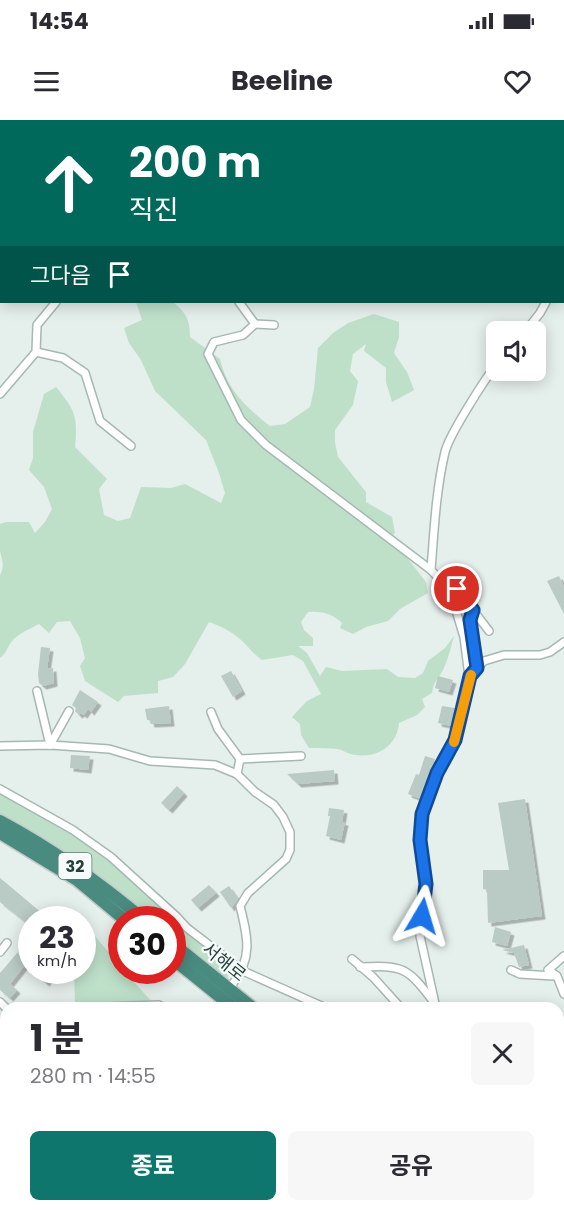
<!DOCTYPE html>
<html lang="ko">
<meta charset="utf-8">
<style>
:root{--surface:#fff;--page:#f7f7f7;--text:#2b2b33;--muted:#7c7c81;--accent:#0f766e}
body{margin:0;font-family:Poppins,"Noto Sans KR",sans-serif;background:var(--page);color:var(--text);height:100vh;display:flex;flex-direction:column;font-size:22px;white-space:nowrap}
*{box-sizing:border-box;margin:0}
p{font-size:20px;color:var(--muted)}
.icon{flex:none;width:33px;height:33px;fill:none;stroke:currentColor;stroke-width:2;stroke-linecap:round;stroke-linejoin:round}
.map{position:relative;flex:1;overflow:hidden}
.sheet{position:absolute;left:0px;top:882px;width:564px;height:210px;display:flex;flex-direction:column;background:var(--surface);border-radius:18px 18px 0 0;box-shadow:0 3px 15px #0003}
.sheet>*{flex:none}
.guide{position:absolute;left:0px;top:0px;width:564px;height:183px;box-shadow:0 3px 15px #0003;background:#00695c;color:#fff;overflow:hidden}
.tools{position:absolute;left:486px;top:201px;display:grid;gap:12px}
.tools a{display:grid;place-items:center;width:60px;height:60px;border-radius:9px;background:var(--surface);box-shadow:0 3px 15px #0003;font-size:30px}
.speed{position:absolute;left:18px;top:786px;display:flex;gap:12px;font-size:30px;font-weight:700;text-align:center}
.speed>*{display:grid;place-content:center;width:78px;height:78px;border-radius:50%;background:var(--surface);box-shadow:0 3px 15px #0003;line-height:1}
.speed small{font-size:15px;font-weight:400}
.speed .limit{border:9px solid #d22;background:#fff;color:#111}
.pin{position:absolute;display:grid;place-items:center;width:51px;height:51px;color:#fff;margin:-26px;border:3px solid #fff;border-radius:50%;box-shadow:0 2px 6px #0007}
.me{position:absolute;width:66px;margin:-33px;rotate:7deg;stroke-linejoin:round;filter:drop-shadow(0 0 4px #0008)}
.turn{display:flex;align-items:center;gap:21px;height:126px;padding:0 30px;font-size:27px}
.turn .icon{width:78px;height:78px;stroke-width:2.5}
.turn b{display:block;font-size:42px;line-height:51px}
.then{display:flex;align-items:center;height:57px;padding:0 30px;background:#0003;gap:12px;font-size:22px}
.round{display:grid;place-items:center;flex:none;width:63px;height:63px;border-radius:9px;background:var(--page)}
.summary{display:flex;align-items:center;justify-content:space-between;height:102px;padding:0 30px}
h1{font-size:36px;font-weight:700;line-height:45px}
.cta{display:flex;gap:12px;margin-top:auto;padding:12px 30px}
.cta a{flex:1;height:69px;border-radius:9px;background:var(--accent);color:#fff;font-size:24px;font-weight:700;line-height:69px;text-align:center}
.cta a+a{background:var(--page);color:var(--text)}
.status{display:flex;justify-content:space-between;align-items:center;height:42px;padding:0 30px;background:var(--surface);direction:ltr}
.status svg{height:16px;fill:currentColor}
header{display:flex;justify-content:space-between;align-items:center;height:78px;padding:0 30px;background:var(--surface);font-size:27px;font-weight:700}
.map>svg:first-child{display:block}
</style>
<div class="status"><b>14:54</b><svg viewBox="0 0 49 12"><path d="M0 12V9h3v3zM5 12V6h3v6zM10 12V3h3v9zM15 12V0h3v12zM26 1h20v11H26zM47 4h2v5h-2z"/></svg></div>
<header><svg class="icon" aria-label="menu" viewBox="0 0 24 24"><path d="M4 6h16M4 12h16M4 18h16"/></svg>Beeline<svg class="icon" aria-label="heart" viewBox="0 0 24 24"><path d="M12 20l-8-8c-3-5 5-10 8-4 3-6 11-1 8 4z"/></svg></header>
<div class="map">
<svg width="564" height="1092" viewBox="0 0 564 1092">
<defs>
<filter id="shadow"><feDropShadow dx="3.5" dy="3.5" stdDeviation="0" flood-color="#0004"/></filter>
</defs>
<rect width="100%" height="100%" fill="#e5efeb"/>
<!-- green -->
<g fill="#bee0c9">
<path d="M136,182h37c13,11 17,17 17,35l30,22c7,31 26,48 50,67l15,-2 25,-17 4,-18 4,-41 15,-15 15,-10 26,-9 25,8v15l-5,16 13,19 7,18 -22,12 -6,-20v-14l-22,-17 2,-7 -13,10 -3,17 8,10 -5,24 -18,25v12l3,15 28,35v10l26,15 3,16 -4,4 35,45 2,11 -28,16 -12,12 -22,6 -13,7 -13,-6 2,-5c-10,-10 -22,-12 -34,-11l-7,10 3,8 9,8v8h-15l9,7 13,23 6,-9 16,4 45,-2 11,8 17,1 8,-5 5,-12 17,-13 9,-12c-3,11 -6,24 -11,34 -5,9 -9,11 -11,23l-10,6 3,8 -8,8 -18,8c-2,24 -24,37 -48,31 -5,-1 -8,-4 -13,-5 -10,-1 -19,-1 -29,-1l-8,-13 -1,-11 -8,-7 15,-16 14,-7 -18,-33 -10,-6 -31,5c-10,-7 -14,-14 -22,-21 -9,-8 -20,-13 -31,-17l-24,42 -12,13 -15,4v12l-34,3 -6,6 -33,-21 -5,-15 5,-8 -5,-20 -10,-17 -13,1 -8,11 -10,-9c-9,5 -20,9 -27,17 -5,6 -5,12 -12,17v-83c5,-9 2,-15 0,-24 0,-8 0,-18 0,-27l6,-2h23l6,11 10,-11 7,-13 -8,-22 -15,-17 4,-12v-26l11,-38 12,-7c19,23 22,29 19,60l32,32 -8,10 5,26 14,6 12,-3 11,-31 30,1 14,-4 36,19 4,-10 -6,-20 -13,-33 -51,-49 -14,-31 -12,-17 -5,-15 18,-8z"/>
<path d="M0,674l16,6 64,37 46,37 55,54 53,39 -7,11 -54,-43 -1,-15 -18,-1 -76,-59 -78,-44z"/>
<path d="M83,802l38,45 1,3 2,1 28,31 -77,1 -1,-32 8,-1z"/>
</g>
<!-- building -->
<g fill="#bacac4" filter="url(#shadow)">
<path d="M559,456l5,11v27l-17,-33z"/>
<path d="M41,527l9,1 -3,21 6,-1 1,15 -11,3 -4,-3 -1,-9z"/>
<path d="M231,551l11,20 -9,6 -12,-21z"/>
<path d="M438,556l15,4 -4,12 -14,-4z"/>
<path d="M80,570l18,12 -7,10 -3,-3 -4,6 -3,-2 -2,2 -4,-4 1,-3 -4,-3z"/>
<path d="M169,586l2,17 -20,1 -1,-4h-3l-2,-11z"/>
<path d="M442,586l13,2 -4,18 -13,-3z"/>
<path d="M71,635l19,1 -2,14 -18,-2z"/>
<path d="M425,636l10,3 -14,40 -13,-5 8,-20 3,1z"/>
<path d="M334,650l1,11 -37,3 -11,-10z"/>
<path d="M177,666l7,7 -15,17 -8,-7z"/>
<path d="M525,679l17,117 -54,7 -1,-33 -4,-1v-19h26l-11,-67z"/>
<path d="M329,688l15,2 -2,12h3l-4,18 -15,-4 4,-20h-2z"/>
<path d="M0,758l50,42h-18v7l-32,-25z"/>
<path d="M209,765l7,8 -18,15 -7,-8z"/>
<path d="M229,766l9,13 -7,9 -11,-16z"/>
<path d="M495,807l16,5 -4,14 -15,-4z"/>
<path d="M24,825l8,6v19h24l-10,13 -21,-18 -15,19 7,6 -7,8 -10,-8v-17z"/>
<path d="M524,825l5,20 -10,2 -5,-14 -12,-3z"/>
</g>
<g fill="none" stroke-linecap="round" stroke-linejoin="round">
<!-- minor-tunnel -->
<path stroke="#beccc8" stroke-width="7" stroke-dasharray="7 3.5" stroke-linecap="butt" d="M212,888l10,-12"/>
<!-- minor casing -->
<g stroke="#a7b8b3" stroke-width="10">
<g id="minor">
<path d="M5,0l1,2"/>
<path d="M554,0l1,2"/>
<path d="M0,70l2,-1"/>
<path d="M562,95l2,-3"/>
<path d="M0,105l2,1"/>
<path d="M0,114l2,1"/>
<path d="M239,182l16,22 -12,11 -29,7 -6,12 33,66 25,25 165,125"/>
<path d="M255,204l19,1"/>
<path d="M525,212l15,-19 6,-11"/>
<path d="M36,232l27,6 22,15 15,48 31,25"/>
<path d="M0,274l36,-42 1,-27 19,-23"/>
<path d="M457,469l32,42"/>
<path d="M473,490c-7,17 1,41 4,58"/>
<path d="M469,556l15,-15 20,-6h36l10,-3 14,-10"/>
<path d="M37,571l13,54"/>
<path d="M211,592l7,17 22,30"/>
<path d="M50,625l19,-34"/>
<path d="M0,626l50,-1 59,4 41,12 65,4 22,9 18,18 19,13 9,12 7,15v18l-4,9 -38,34 -8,13c8,32 13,52 -8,79"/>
<path d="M237,654l3,-15 61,-3"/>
<path d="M0,669l73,41 38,27 66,60 10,11 56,43 83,37"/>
<path d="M0,832l7,-9"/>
<path d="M564,836l-16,14 9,6 7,18"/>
<path d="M352,839l21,18 28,31"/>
<path d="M360,847c43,-2 47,0 73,34"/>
<path d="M511,850l9,4 34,2"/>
<path d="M0,882l6,6"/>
<path d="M76,888l83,-3 4,3"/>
<path d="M436,888l-16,-72 6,-52 -6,-44 2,-26 15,-41 18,-33 14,-64 -5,-39 -10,-33 -13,-23 -10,-11c3,-39 5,-80 14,-118 4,-17 40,-73 51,-87"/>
<path d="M0,947l6,5"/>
<path d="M558,990l6,2"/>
<path d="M0,1022l6,1"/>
<path d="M0,1045l6,1"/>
<path d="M78,1086v6"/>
<path d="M83,1086l1,6"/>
<path d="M373,1092l7,-6"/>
</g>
</g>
<!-- trunk casing -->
<g stroke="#c1cac8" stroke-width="15">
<g id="trunk">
<path d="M0,701c52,28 99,61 144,99"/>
<path d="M0,713l77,47 48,40"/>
<path d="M172,823l81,65"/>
<path d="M172,838l62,50"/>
<path d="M558,1023l6,1"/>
<path d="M558,1036l6,1"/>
</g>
</g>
<!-- minor -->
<use href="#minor" stroke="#fff" stroke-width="7"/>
<!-- trunk -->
<use href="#trunk" stroke="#4a8b80" stroke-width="12"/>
</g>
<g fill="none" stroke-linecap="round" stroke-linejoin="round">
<!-- route casing -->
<g stroke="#114b97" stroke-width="15">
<path id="route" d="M422,796l4,-32 -6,-44 2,-26 15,-41 18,-33 15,-64 7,-8 -7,-48 3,-10 -16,-21"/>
</g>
<!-- route -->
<use href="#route" stroke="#1a73e8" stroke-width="10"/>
<!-- slow -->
<path stroke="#f59e0b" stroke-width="10" d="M454,622l17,-67"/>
</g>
<g text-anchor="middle" stroke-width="4.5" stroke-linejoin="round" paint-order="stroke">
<!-- shield labels -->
<rect fill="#f6fbf9" stroke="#627a74" stroke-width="1.5" x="58.5" y="733" width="33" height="26" rx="4.5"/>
<g font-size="16" font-weight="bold" fill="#23423b">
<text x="75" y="752">32</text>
</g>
<!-- street labels -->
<g font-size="18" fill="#23423b" stroke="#f6fbf9">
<text transform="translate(224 842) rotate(39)" y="6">서해로</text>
</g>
</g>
</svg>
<div class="tools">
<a><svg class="icon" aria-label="sound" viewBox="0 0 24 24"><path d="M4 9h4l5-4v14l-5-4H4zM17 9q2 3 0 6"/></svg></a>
</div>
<div class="speed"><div>23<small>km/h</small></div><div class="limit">30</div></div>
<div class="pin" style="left:457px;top:469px;background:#d93025"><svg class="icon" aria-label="arrive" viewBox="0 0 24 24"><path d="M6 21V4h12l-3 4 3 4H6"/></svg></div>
<svg class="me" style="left:422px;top:796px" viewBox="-20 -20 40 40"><path d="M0-17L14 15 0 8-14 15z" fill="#1a73e8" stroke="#fff" stroke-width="4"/></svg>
<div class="guide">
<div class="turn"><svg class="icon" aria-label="ahead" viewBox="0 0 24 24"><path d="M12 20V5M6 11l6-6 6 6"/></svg><div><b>200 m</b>직진</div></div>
<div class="then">그다음<svg class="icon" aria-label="arrive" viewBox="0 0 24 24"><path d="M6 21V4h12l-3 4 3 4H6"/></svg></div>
</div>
<section class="sheet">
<div class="summary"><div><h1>1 분</h1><p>280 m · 14:55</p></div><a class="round"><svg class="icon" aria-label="close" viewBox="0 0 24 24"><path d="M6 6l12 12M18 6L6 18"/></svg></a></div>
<div class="cta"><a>종료</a><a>공유</a></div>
</section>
</div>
